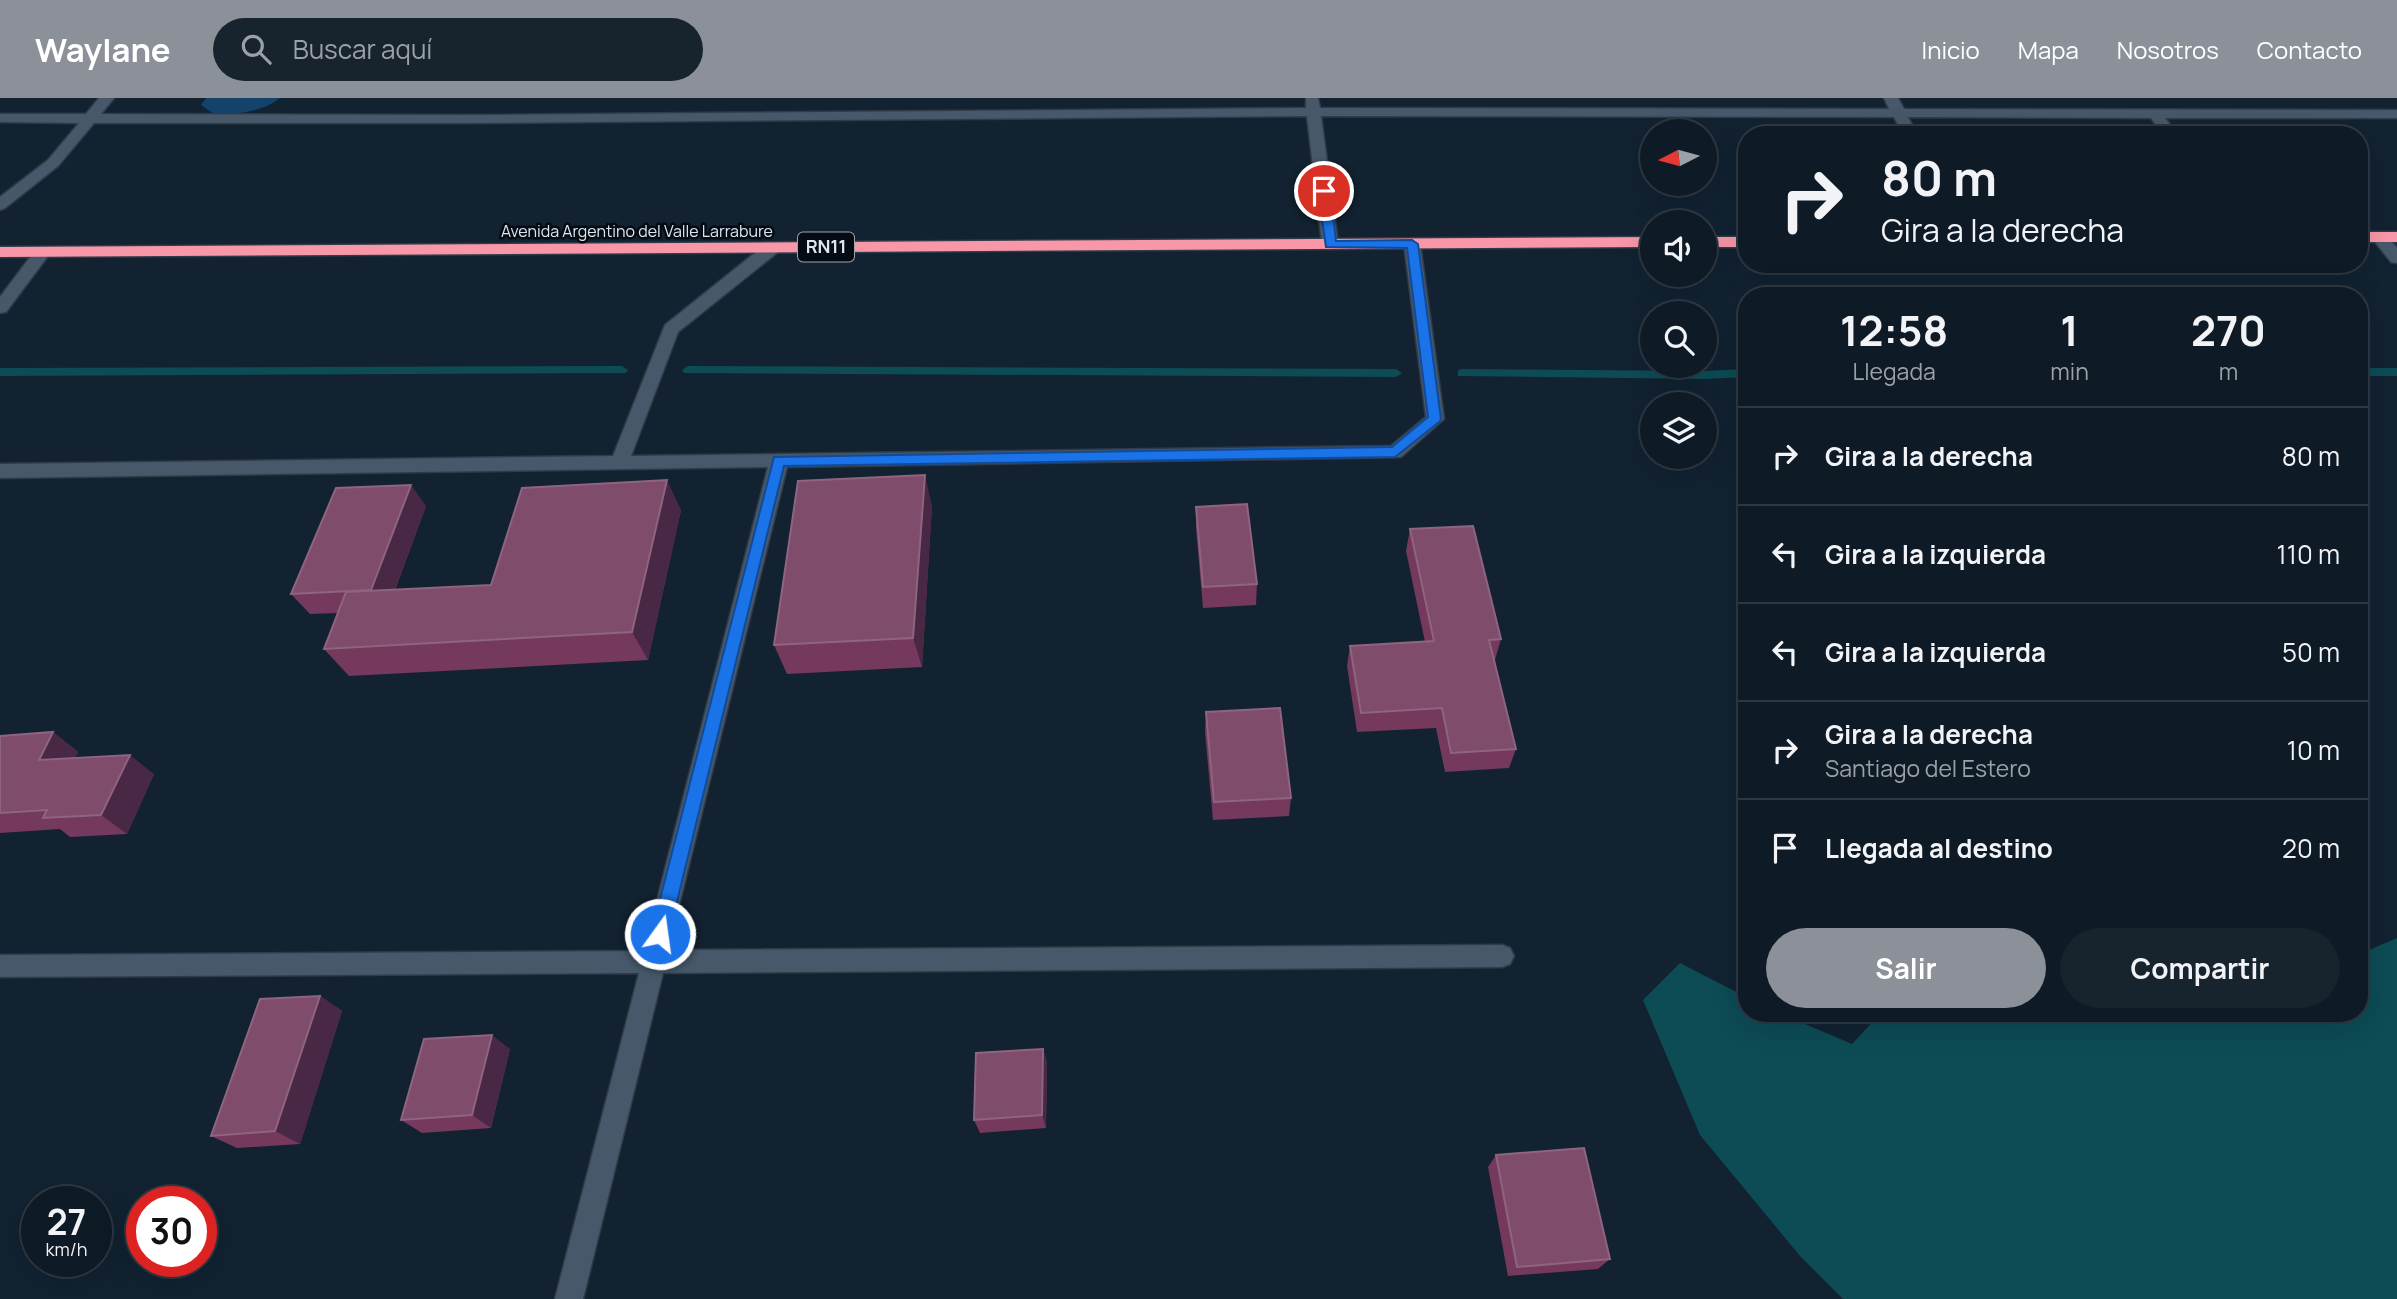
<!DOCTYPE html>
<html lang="es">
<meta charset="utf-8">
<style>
:root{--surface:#0e1a25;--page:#17232d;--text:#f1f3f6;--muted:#9ba1a7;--line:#2e3842;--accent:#8c9099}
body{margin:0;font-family:Manrope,sans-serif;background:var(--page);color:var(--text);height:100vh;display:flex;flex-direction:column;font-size:26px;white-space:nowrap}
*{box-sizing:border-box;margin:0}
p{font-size:23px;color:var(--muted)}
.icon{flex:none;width:38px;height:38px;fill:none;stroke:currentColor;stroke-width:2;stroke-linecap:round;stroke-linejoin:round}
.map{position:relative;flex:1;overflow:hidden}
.sheet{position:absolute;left:1738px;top:189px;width:630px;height:735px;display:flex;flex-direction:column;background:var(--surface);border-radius:28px;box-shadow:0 7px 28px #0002,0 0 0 2px var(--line)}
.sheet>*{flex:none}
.guide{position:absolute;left:1738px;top:28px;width:630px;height:147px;border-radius:28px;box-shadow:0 7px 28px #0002,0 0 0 2px var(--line);background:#0e1a25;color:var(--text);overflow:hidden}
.needle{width:46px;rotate:264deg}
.fabs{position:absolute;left:1640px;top:21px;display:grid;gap:14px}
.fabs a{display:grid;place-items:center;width:77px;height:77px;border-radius:50%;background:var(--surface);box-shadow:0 7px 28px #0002,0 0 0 2px var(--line);font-size:35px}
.speed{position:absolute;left:21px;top:1088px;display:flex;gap:14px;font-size:35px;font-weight:700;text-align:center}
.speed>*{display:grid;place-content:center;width:91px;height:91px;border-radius:50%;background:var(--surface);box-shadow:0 7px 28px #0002,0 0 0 2px var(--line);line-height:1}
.speed small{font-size:18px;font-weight:400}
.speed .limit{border:10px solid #d22;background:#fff;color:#111}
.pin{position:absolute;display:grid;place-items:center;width:60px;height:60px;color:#fff;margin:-30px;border:4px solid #fff;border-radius:50%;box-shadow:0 2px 7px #0007}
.me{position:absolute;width:77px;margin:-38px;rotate:14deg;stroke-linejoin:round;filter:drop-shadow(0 0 5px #0008)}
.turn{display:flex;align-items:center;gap:24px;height:147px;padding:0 28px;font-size:32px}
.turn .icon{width:91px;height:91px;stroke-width:2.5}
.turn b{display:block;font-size:49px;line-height:60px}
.eta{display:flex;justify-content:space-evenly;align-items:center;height:119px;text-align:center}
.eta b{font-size:42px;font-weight:700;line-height:49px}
.button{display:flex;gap:14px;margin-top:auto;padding:14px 28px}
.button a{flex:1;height:80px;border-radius:42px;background:var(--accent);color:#fff;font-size:28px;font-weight:700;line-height:80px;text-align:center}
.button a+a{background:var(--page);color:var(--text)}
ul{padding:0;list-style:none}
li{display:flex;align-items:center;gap:21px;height:98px;padding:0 28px;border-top:2px solid var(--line)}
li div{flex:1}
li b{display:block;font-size:26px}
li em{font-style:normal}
header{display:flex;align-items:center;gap:42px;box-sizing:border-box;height:98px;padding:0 35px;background:var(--accent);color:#fff}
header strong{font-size:33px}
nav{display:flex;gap:38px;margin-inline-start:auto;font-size:24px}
.search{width:490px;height:63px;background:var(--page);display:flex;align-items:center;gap:18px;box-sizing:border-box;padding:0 24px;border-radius:38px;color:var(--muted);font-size:26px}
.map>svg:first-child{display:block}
</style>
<header>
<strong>Waylane</strong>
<div class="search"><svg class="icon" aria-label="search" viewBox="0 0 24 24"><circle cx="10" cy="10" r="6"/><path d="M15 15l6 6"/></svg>Buscar aquí</div>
<nav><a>Inicio</a><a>Mapa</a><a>Nosotros</a><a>Contacto</a></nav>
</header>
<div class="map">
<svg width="2397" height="1201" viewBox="0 0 2397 1201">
<rect width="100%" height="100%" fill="#122231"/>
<!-- green -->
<path fill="#13436a" d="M206,0h74c-19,15 -42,15 -65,17l-14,-10z"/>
<!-- water -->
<path fill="#0d4b55" d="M2397,840v361h-554l-43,-43 -100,-121 -57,-135 37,-37 66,34v16h33l73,31 29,-31h478v-68l10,5z"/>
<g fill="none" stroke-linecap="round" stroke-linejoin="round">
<!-- stream -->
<g fill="#0d4b55" fill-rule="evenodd">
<path d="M622,268l6,4 -2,3 -626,3v-8z"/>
<path d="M688,268l708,3 6,4 -6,4 -712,-4 -2,-3z"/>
<rect x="2359" y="270" width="38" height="8"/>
<path d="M1462,271l243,2 41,-2v8l-41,2 -247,-3v-6z"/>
</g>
<!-- street casing -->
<g stroke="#303b49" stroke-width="3">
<g id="street">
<path d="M99,0h15l-13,16 364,1 841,-7v-10h12l2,10 569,1 -5,-11h14l6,11 493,1v8h-232l13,17h-15l-12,-17 -243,-1 9,18h-14l-9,-18 -573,-1 17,128 -8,5 -8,-5 -15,-128 -842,7h-371l-36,43 -53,42 -5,2v-13l48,-37 31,-37 -79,-1v-8h86z"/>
<path d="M2379,134l6,2 12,14v15l-6,-1 -20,-25z"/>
<path d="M1412,141l8,5 24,175 -43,38 -614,10 -119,483 834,-5 8,3 4,8 -4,8 -8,3 -839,6 -80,326h-28l84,-326 -639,4v-22l644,-4 124,-484 -768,11v-14l613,-8 52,-131 101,-81 6,-1 8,5 -2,4 -100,80 -47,124 760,-10 35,-29 -22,-173z"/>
<path d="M43,149l8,5 -45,60 -6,1v-16l37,-49z"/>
</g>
</g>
<!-- highway casing -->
<g stroke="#303b49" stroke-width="3">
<g id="highway">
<rect x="2359" y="134" width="38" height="10"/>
<path d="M1652,139v10l-1652,10v-10z"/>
<rect x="1704" y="139" width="42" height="10"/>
</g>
</g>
<!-- street -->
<use href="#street" fill="#46586a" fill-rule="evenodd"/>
<!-- highway -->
<use href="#highway" fill="#f797a7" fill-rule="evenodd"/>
</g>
<!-- wall -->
<g fill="#74395c">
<path d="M426,408l-31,84 96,-5 190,-75 -33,150 -299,16 -25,-27 14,-36 -28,1 -19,-20z"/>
<path d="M932,408l-10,161 -135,7 -13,-29z"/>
<path d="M1196,409l61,77 -1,21 -53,3 -7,-80z"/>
<path d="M1410,431l91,110 -6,21h-1l22,89 -7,19 -64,4 -9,-44 -79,4 -10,-66 3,-20 75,-4 -19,-91z"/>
<path d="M1206,614l85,86 -2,18 -76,4 -8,-88z"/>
<path d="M53,634l25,20 -3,6 79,16 -27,60 -57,3 -10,-8 -60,4v-97z"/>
<path d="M320,898l22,15 -42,133 -63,4 -26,-12z"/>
<path d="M510,951l-19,79 -69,5 -21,-13z"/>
<path d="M1043,951l4,14 -1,65 -66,5 -6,-13z"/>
<path d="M1496,1057l114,104 -12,10 -90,7 -20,-109z"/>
</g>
<!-- shaded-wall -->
<g fill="#482844">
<path d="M925,377l7,31 -10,161 -9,-29z"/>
<path d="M667,382l14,30 -33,150 -16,-28z"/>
<path d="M411,387l15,21 -39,104 -16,-20z"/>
<path d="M53,634l25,20 -13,27 -26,-19z"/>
<path d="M130,657l24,19 -27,60 -26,-19z"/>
<path d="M320,898l22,15 -42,133 -25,-13z"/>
<path d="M492,937l18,14 -19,79 -19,-13z"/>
<path d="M1043,951l4,14 -1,65 -4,-13z"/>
</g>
<!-- building -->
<g fill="#7f4c6c" stroke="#8e6481" stroke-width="2">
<path d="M925,377l-12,163 -139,7 24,-164z"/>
<path d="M667,382l-35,152 -308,17 22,-57 145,-7 31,-97z"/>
<path d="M411,387l-40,105 -80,4 45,-106z"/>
<path d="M1247,406l10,80 -54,3 -7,-80z"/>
<path d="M1473,428l28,113 -12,1 27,109 -65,4 -9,-45 -81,5 -11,-67 84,-5 -24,-112z"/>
<path d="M1280,610l11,90 -77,4 -8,-90z"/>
<path d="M53,634l-14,28 91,-5 -29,60 -58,3 4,-8 -47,3v-77z"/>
<path d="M320,898l-45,135 -64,5 49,-137z"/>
<path d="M492,937l-20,80 -71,5 23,-81z"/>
<path d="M1043,951l-1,66 -68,5 2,-67z"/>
<path d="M1584,1050l26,111 -93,8 -21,-112z"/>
</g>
<!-- route -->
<path fill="#1a73e8" stroke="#114b97" stroke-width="2" d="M1324,90l6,3 6,50 76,-1 6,4 23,175 -2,3 -44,35 -611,9 -115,468 -3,6 -6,3 -6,-3 -3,-6 123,-477 618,-10 36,-30 -21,-169 -81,-1 -8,-56z"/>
<g text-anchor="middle" stroke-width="5" stroke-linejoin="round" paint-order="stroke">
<!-- far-street labels -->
<g font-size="16" fill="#dce6f1" stroke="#050b12">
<text x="637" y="139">Avenida Argentino del Valle Larrabure</text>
</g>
<!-- shield labels -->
<rect fill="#050b12" stroke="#9ca4ae" stroke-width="2" x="798" y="134.5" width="56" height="29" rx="5"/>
<g font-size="18" font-weight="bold" fill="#dce6f1">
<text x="826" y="155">RN11</text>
</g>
</g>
</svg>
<div class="fabs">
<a><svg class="needle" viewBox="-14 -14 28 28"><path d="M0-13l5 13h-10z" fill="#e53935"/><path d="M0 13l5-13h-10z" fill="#9ba1a7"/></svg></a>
<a><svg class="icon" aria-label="sound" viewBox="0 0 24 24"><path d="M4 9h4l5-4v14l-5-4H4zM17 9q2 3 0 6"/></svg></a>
<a><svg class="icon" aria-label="search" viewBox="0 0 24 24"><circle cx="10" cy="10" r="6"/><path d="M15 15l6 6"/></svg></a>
<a><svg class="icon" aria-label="layers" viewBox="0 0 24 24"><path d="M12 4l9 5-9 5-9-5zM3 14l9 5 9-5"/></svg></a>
</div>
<div class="speed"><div>27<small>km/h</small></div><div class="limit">30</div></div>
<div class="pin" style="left:1324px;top:93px;background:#d93025"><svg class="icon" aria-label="arrive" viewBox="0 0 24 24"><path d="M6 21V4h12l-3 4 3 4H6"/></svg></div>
<svg class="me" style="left:660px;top:836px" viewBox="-20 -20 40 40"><circle r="17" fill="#1a73e8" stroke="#fff" stroke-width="3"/><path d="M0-11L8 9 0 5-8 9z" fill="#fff"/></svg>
<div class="guide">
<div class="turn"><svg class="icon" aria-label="right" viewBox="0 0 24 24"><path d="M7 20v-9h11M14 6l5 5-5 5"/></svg><div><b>80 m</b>Gira a la derecha</div></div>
</div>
<section class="sheet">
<div class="eta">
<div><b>12:58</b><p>Llegada</p></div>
<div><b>1</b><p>min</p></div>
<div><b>270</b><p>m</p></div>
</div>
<ul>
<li><svg class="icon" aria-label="right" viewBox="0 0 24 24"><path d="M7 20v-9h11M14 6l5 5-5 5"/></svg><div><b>Gira a la derecha</b></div><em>80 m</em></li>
<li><svg class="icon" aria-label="left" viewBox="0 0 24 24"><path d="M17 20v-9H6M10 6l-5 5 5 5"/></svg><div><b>Gira a la izquierda</b></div><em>110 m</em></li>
<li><svg class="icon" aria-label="left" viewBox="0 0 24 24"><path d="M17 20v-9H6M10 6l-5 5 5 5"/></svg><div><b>Gira a la izquierda</b></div><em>50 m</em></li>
<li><svg class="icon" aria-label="right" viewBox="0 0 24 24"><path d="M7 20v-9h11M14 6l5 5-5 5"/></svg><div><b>Gira a la derecha</b><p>Santiago del Estero</p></div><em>10 m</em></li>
<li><svg class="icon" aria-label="arrive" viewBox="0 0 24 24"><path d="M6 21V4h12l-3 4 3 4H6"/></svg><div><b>Llegada al destino</b></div><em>20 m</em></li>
</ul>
<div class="button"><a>Salir</a><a>Compartir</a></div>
</section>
</div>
